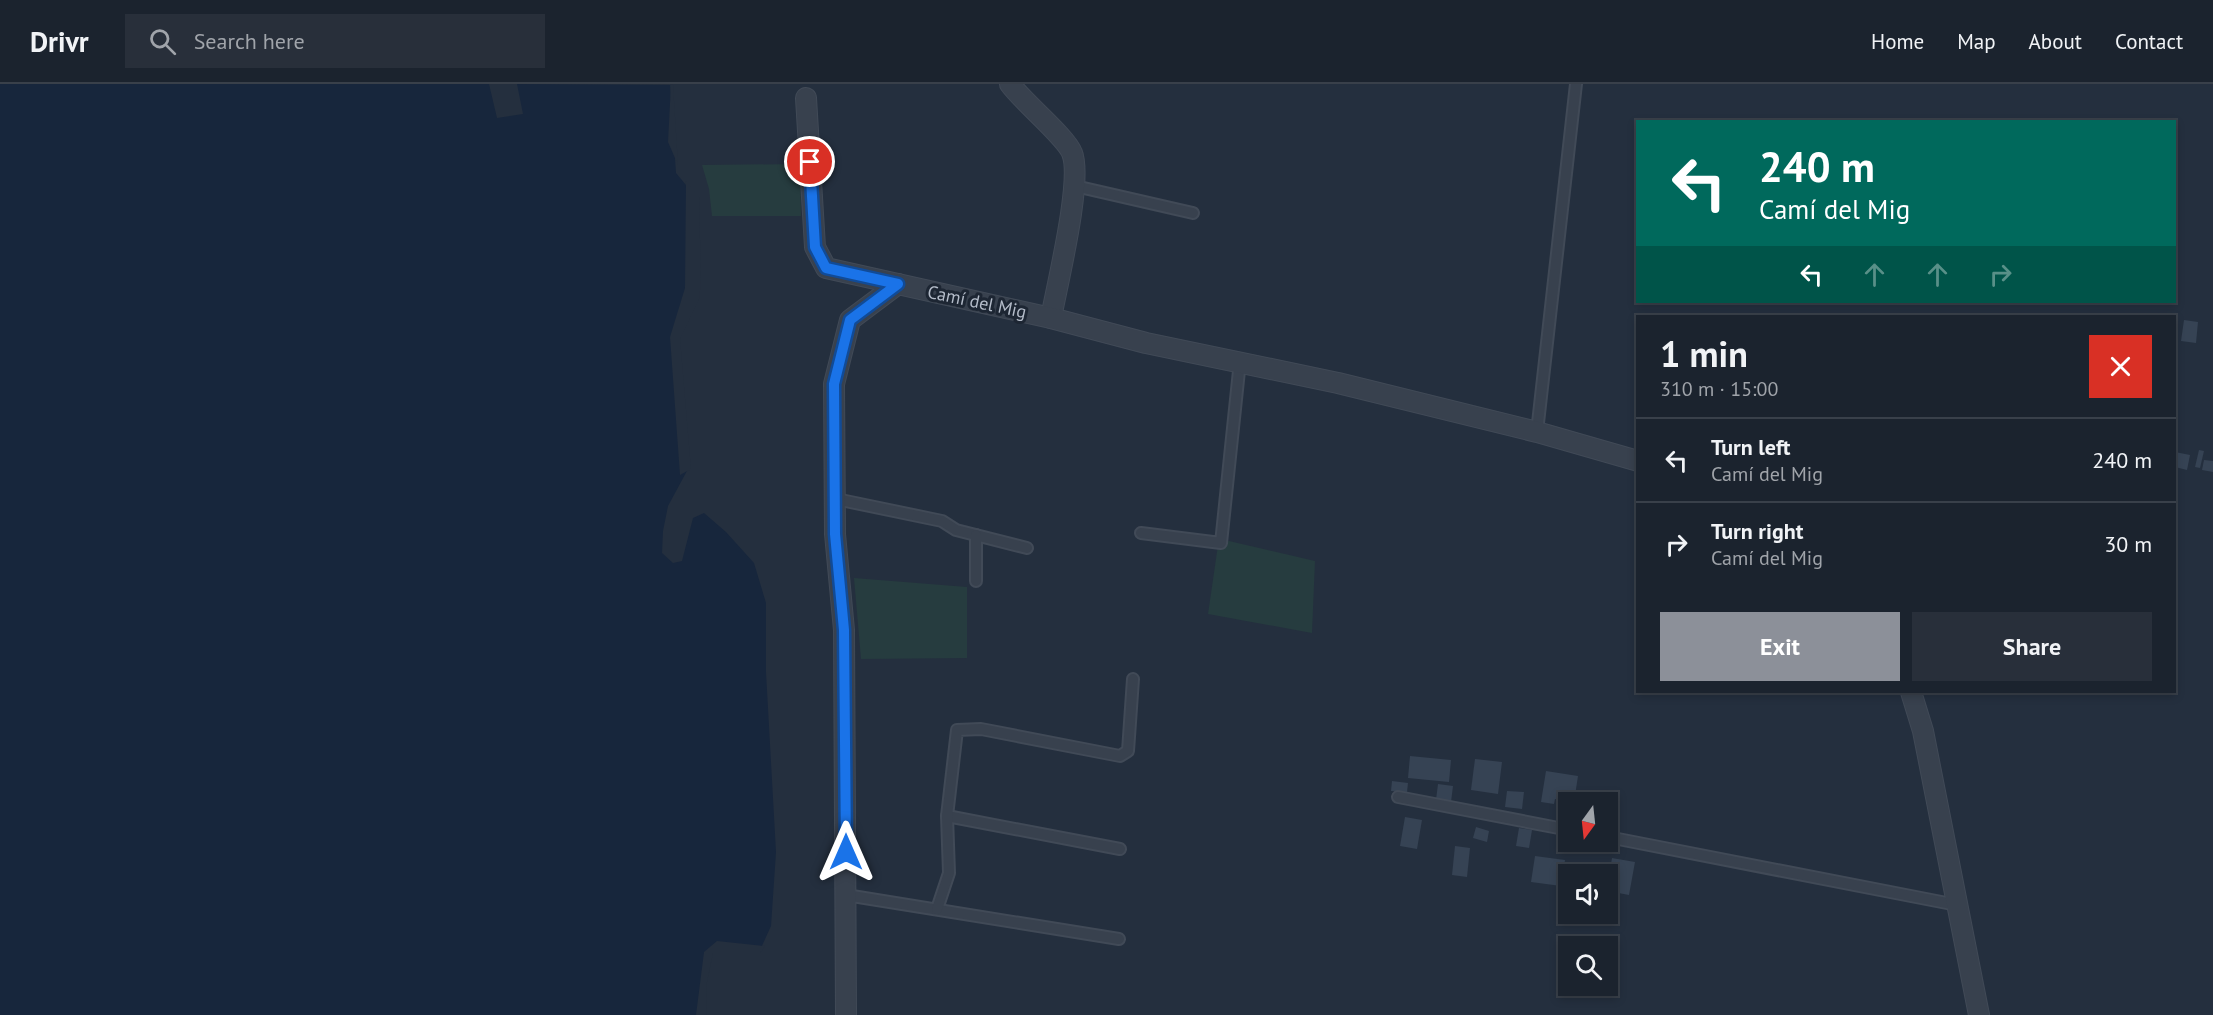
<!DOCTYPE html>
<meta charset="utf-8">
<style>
:root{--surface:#1b232e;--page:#282f3a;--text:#f1f3f6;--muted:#a0a4aa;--line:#39404a;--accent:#8c9099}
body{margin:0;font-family:"PT Sans",sans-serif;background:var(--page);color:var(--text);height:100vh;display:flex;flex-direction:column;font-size:22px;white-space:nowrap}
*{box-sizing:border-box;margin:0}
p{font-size:20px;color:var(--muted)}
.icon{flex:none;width:33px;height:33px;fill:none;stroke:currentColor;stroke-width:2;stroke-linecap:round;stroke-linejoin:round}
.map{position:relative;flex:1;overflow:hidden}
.sheet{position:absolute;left:1636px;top:231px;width:540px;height:378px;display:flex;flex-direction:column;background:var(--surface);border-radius:0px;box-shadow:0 3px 9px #0003,0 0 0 2px var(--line)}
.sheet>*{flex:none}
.guide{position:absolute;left:1636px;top:36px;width:540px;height:183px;border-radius:0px;box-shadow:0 3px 9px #0003,0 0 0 2px var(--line);background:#00695c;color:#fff;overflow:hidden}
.needle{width:39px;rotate:195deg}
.controls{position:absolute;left:1558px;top:708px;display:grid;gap:12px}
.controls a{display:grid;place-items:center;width:60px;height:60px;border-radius:0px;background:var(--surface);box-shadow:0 3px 9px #0003,0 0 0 2px var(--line);font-size:30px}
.pin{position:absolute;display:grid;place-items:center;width:51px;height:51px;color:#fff;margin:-26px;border:3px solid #fff;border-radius:50%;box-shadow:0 2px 6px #0007}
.me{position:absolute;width:66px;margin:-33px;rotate:0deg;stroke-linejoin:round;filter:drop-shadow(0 0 4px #0008)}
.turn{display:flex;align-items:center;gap:21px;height:126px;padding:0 24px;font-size:27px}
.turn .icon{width:78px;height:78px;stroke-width:2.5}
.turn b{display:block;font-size:42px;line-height:51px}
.lanes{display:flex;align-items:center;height:57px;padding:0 24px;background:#0003;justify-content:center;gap:30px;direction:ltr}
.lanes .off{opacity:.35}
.round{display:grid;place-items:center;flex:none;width:63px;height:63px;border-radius:0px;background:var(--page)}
.summary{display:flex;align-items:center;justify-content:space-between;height:102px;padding:0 24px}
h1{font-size:36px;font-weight:700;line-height:45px}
.primary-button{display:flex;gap:12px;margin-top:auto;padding:12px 24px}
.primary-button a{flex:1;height:69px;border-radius:0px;background:var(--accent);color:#fff;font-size:24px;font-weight:700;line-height:69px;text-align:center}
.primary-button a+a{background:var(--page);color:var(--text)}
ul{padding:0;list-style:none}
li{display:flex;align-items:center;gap:18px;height:84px;padding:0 24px;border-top:2px solid var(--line)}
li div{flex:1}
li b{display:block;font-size:22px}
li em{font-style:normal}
header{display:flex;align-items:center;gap:36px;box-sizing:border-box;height:84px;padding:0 30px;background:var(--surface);border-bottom:2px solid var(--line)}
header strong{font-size:28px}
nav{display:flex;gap:33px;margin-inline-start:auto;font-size:21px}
.search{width:420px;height:54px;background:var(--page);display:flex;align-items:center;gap:15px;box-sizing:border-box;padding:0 21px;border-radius:0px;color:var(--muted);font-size:22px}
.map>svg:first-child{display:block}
</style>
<header>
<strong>Drivr</strong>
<div class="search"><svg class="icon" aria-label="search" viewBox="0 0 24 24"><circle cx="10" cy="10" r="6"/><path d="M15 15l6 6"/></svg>Search here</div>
<nav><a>Home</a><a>Map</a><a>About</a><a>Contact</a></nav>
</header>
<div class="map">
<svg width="2213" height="931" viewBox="0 0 2213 931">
<rect width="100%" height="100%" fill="#242f3e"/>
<!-- green -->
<g fill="#263c3f">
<path d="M800,80l1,52h-89l-3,-27 -7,-24z"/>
<path d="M1229,457l86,20 -3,72 -104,-19 10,-69z"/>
<path d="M854,494l113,9v71l-106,1z"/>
</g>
<!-- water -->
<path fill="#17263c" d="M0,0h489l8,34 26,-4 -6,-30 153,1 6,88 20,24 2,98 -22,44 12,130 -20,37 -5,25 -1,22 11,10 9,-2 11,-43 11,-5 22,19 28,31 12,40v69l10,180 -5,74 -11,24h-49l-7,32 -1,33h-703z"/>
<!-- pier -->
<g fill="#242f3e">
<path d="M671,0l2,1 5,80 -10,-23z"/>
<path d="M686,97l13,16 2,84 -2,18 -19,40 11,130 -11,6 -10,-138 15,-49z"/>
<path d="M717,857l48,5 -5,7h-47l-6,29 -1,33h-10l8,-63z"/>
</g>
<!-- building -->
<g fill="#364354">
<path d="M2184,236l14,2 -2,21 -15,-2z"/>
<path d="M2199,366l5,1 -4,17 -5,-1z"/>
<path d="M2175,368l15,3 -3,15 -12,-3z"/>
<path d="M2204,376l9,1v11l-11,-2z"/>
<path d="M1410,672l41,4 -2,22 -41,-4z"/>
<path d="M1475,675l27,3 -4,32 -27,-4z"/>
<path d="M1546,687l32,5 -4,26 -19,-3 -1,5 -13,-2z"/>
<path d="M1392,697l16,2 -1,9 -16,-1z"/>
<path d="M1438,700l15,2 -2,16 -15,-2z"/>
<path d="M1507,707l17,1 -2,17 -17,-2z"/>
<path d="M1405,733l17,3 -5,29 -17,-3z"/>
<path d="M1476,743l13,4 -2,11 -14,-4z"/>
<path d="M1519,744l13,2 -3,18 -13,-2z"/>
<path d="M1455,762l15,2 -3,29 -15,-2z"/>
<path d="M1535,772l30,4 -4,26 -30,-4z"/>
<path d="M1612,774l23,4 -6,33 -21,-4v-17h-10l2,-11 11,1z"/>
</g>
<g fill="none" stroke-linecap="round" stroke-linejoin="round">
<!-- service casing -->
<g stroke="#414a57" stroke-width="14">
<g id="service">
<path d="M1075,102l118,27"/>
<path d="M1537,348l39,-348"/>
<path d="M836,415l106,22 14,9 71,18"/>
<path d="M1141,449l80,10 19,-182"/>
<path d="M976,497v-46"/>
<path d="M1398,713l171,33"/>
<path d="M947,732l173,33"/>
<path d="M1608,753l349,68"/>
<path d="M846,811l273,44"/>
<path d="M937,825l12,-36 -2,-57 10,-86 24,-1 139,27 8,-5 5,-72"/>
</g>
</g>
<!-- minor casing -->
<g stroke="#414a57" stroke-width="22">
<g id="minor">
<path d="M1010,0c14,19 56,53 62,69 11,27 -15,132 -21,165"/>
<path d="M806,14l9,149 11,21 225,50 95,25 192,40 199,49 101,29"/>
<path d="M1911,608l12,39 56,284"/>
<path d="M846,931l-2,-385 -9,-96 -1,-150 16,-64 48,-36"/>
</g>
</g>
<!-- service -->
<use href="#service" stroke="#38414e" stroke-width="10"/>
<!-- minor -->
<use href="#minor" stroke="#38414e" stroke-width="20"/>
</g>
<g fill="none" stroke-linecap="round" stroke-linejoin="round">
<!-- route casing -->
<g stroke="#114b97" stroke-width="15">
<path id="route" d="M810,78l5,85 11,21 72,16 -48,36 -16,64 1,150 9,96 2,222"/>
</g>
<!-- route -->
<use href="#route" stroke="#1a73e8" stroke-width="10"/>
</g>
<g text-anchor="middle" stroke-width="6" stroke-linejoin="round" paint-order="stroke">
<!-- street labels -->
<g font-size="18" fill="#b4bcc9" stroke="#1d2633">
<text transform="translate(977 218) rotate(12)" y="6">Camí del Mig</text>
</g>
</g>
</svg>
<div class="controls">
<a><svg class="needle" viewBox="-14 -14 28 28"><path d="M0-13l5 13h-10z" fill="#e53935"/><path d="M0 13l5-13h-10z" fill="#a0a4aa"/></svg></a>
<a><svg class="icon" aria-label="sound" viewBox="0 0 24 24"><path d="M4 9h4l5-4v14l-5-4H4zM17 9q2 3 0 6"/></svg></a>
<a><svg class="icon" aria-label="search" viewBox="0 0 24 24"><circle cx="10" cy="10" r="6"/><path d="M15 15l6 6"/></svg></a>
</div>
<div class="pin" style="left:810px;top:78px;background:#d93025"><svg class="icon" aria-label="arrive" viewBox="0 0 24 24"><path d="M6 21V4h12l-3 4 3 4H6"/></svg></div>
<svg class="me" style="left:846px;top:768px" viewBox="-20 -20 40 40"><path d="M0-17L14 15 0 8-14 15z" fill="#1a73e8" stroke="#fff" stroke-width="4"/></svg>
<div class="guide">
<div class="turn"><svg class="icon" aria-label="left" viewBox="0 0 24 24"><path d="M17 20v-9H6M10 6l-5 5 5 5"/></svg><div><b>240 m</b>Camí del Mig</div></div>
<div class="lanes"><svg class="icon" aria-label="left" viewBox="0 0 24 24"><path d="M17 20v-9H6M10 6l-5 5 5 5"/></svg><svg class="icon off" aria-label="ahead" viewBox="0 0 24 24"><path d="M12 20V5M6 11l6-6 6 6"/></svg><svg class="icon off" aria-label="ahead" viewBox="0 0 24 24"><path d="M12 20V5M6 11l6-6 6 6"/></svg><svg class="icon off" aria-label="right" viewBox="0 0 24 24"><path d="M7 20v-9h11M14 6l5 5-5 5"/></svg></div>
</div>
<section class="sheet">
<div class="summary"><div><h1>1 min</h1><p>310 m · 15:00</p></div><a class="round" style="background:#d93025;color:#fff"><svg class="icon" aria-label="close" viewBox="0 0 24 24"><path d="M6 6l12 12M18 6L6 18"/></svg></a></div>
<ul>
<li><svg class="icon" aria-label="left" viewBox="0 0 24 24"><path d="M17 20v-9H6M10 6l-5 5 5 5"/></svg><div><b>Turn left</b><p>Camí del Mig</p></div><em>240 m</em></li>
<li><svg class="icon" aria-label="right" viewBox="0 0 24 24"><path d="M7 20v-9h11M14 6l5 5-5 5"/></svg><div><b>Turn right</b><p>Camí del Mig</p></div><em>30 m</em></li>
</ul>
<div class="primary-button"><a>Exit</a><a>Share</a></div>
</section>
</div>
